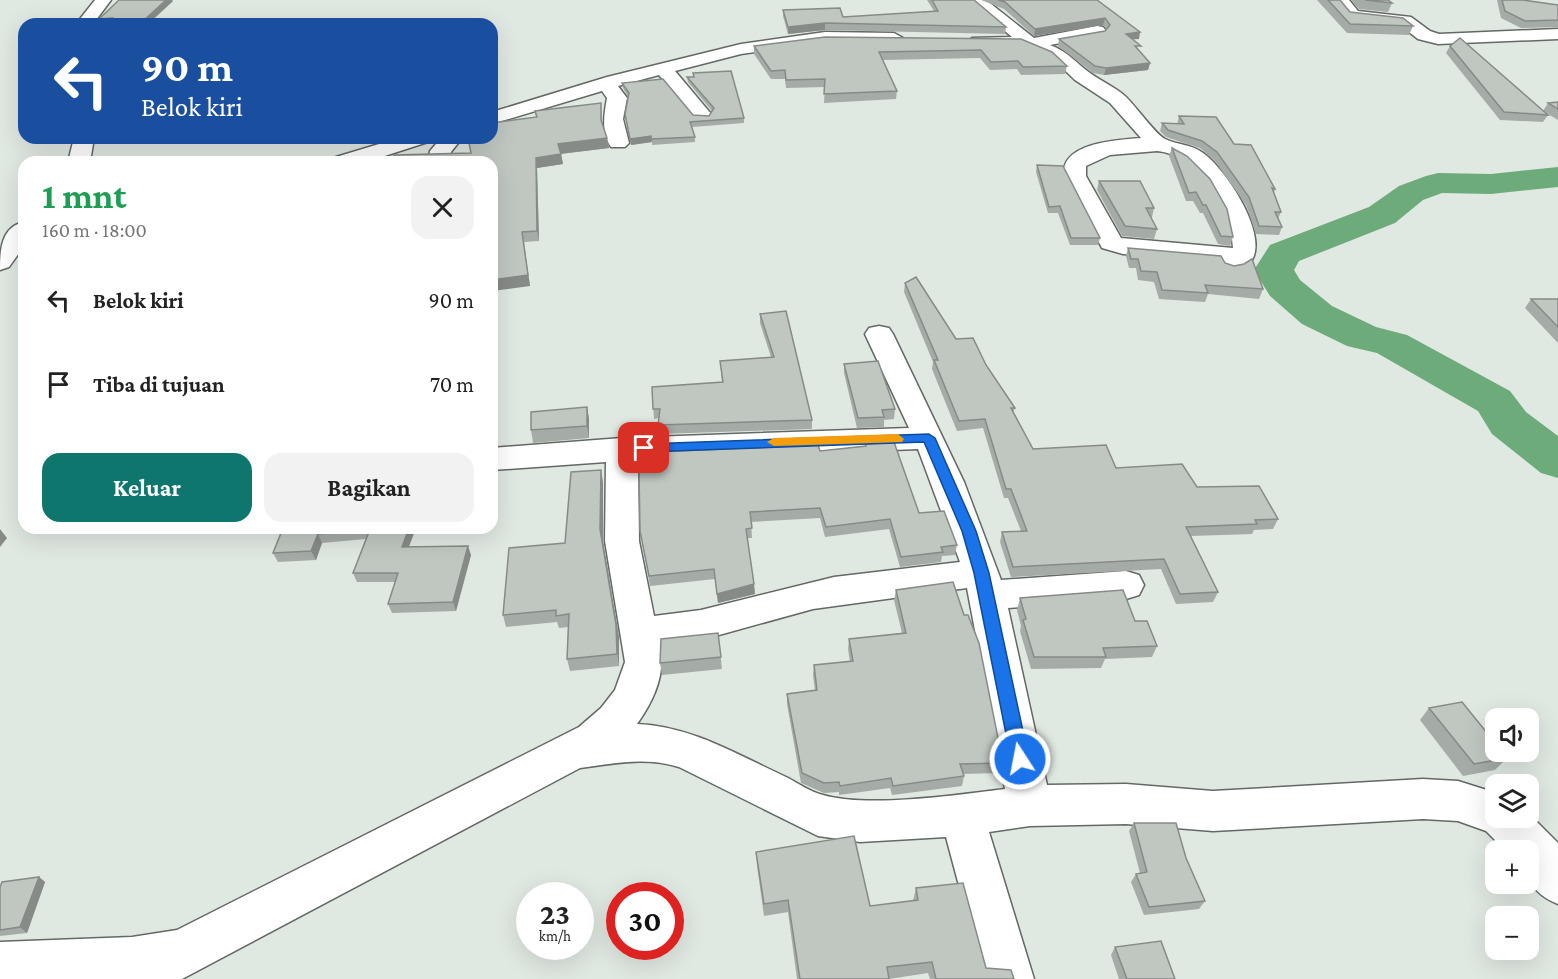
<!DOCTYPE html>
<html lang="id">
<meta charset="utf-8">
<style>
:root{--surface:#fff;--page:#f2f2f2;--text:#222;--muted:#767676;--accent:#0f766e}
body{margin:0;font-family:"Crimson Pro",serif;background:var(--page);color:var(--text);height:100vh;display:flex;flex-direction:column;font-size:22px;white-space:nowrap}
*{box-sizing:border-box;margin:0}
p{font-size:20px;color:var(--muted)}
.icon{flex:none;width:33px;height:33px;fill:none;stroke:currentColor;stroke-width:2;stroke-linecap:round;stroke-linejoin:round}
.map{position:relative;flex:1;overflow:hidden}
.drawer{position:absolute;left:18px;top:156px;width:480px;height:378px;display:flex;flex-direction:column;background:var(--surface);border-radius:18px;box-shadow:0 6px 24px #0002}
.drawer>*{flex:none}
.hud{position:absolute;left:18px;top:18px;width:480px;height:126px;border-radius:18px;box-shadow:0 6px 24px #0002;background:#1a4fa0;color:#fff;overflow:hidden}
.buttons{position:absolute;left:1485px;top:708px;display:grid;gap:12px}
.buttons a{display:grid;place-items:center;width:54px;height:54px;border-radius:12px;background:var(--surface);box-shadow:0 6px 24px #0002;font-size:30px}
.speed{position:absolute;left:516px;top:882px;display:flex;gap:12px;font-size:30px;font-weight:700;text-align:center}
.speed>*{display:grid;place-content:center;width:78px;height:78px;border-radius:50%;background:var(--surface);box-shadow:0 6px 24px #0002;line-height:1}
.speed small{font-size:15px;font-weight:400}
.speed .limit{border:9px solid #d22;background:#fff;color:#111}
.pin{position:absolute;display:grid;place-items:center;width:51px;height:51px;color:#fff;margin:-26px;border-radius:12px;box-shadow:0 3px 9px #0006}
.me{position:absolute;width:66px;margin:-33px;rotate:349deg;stroke-linejoin:round;filter:drop-shadow(0 0 4px #0008)}
.turn{display:flex;align-items:center;gap:21px;height:126px;padding:0 24px;font-size:27px}
.turn .icon{width:78px;height:78px;stroke-width:2.5}
.turn b{display:block;font-size:42px;line-height:51px}
.round{display:grid;place-items:center;flex:none;width:63px;height:63px;border-radius:18px;background:var(--page)}
.headline{display:flex;align-items:center;justify-content:space-between;height:102px;padding:0 24px}
h1{font-size:36px;font-weight:700;line-height:45px;color:#1e9e55}
.action{display:flex;gap:12px;margin-top:auto;padding:12px 24px}
.action a{flex:1;height:69px;border-radius:18px;background:var(--accent);color:#fff;font-size:24px;font-weight:700;line-height:69px;text-align:center}
.action a+a{background:var(--page);color:var(--text)}
ul{padding:0;list-style:none}
li{display:flex;align-items:center;gap:18px;height:84px;padding:0 24px}
li div{flex:1}
li b{display:block;font-size:22px}
li em{font-style:normal}
.map>svg:first-child{display:block}
</style>
<div class="map">
<svg width="1558" height="979" viewBox="0 0 1558 979">
<rect width="100%" height="100%" fill="#e0e8e2"/>
<g fill="none" stroke-linecap="round" stroke-linejoin="round">
<!-- river -->
<path fill="#6dab7b" fill-rule="evenodd" d="M1558,167v20l-67,7 -49,-1 -19,7 -28,23 -96,38 -5,9 6,10 32,26 44,21 31,8 103,56 16,21 32,24v42l-17,-5 -49,-39 -14,-23 -101,-58 -30,-7 -45,-22 -32,-28 -16,-26 16,-25 99,-38 30,-21 27,-10 12,-3 53,1z"/>
<!-- street casing -->
<g stroke="#636964" stroke-width="3">
<g id="street">
<path d="M968,0h18l48,38 63,-12 6,1 3,4 -3,4 -53,10c17,6 26,18 40,28 11,8 25,14 35,23 10,9 30,38 40,43 13,6 26,5 38,14 23,16 71,88 45,112 -8,8 -13,9 -24,6l-4,-5 3,-4 -100,-8 -21,-6 -38,-72c-4,-34 54,-36 77,-38l-31,-35 -35,-23 -23,-22 -30,-12h-50l-3,-4 3,-4 40,-1zM1157,151c40,3 75,58 76,97l-112,-10 -35,-62v-10l24,-11z"/>
<path d="M1332,0h17l9,11 53,6 19,14 9,3 119,-5v10l-120,5 -20,-5 -18,-14 -53,-6z"/>
<path d="M825,32l69,1 9,5 -9,5 -69,-1 -84,12 -66,17 37,44 -3,4h-14l-36,-44 -41,11 9,12 -4,21 6,24 -4,4h-14c-10,-14 -7,-33 -4,-49l-5,-7 -110,33v-12l115,-35 134,-33z"/>
<path d="M399,138h32l-3,4 -62,20h-33l3,-5z"/>
<path d="M441,138h21l-11,14 -1,10h-22l2,-11z"/>
<path d="M879,326l10,2 4,6 71,148 37,98 125,-9 13,4 5,10 -5,10 -13,4 -118,9 39,177 79,-1 87,7 210,-12 35,2 38,12v25h32v-5l30,30v61c-29,-12 -30,-25 -30,-54h-23l-19,-19 -28,-10 -35,-2 -210,12 -87,-7 -96,2 -41,6 45,147h-50l-38,-142 -86,5 -42,-6 -139,-69c-33,-10 -64,-4 -99,1l-398,211h-182v-37l132,-5 45,-7 402,-203 22,-19 14,-18 10,-28 -20,-121 1,-79 -114,8v-22l130,-10 287,-10 -44,-94 4,-6zM918,449l42,113 -126,15 -133,33 -47,6 -15,-75 -1,-81zM967,588l38,201c-48,6 -137,19 -182,6 -13,-3 -25,-12 -37,-18 -48,-22 -95,-51 -149,-53 16,-22 29,-50 23,-78l41,-6 112,-31z"/>
</g>
</g>
<!-- secondary casing -->
<g stroke="#636964" stroke-width="3">
<g id="secondary">
<path d="M95,0h16l-18,24h-17z"/>
<path d="M74,138h20l-4,24h-22z"/>
<path d="M24,222v24l-15,21 -9,3c0,-20 1,-43 24,-48z"/>
</g>
</g>
<!-- street -->
<use href="#street" fill="#fff" fill-rule="evenodd"/>
<!-- secondary -->
<use href="#secondary" fill="#fff" fill-rule="evenodd"/>
</g>
<!-- wall -->
<g fill="#a5aba6">
<path d="M927,0h47l32,27 -1,7 -180,-4 -37,4 -5,-18v-6l60,7 91,-6z"/>
<path d="M981,0h116l42,39h-6l6,12 11,12 -2,7 -44,5 -11,-2 -35,-27 1,-7 46,-8 1,-2 -3,-4 -69,11 -30,-27z"/>
<path d="M1317,0h23l10,12 63,14 -4,9 -62,-2z"/>
<path d="M1351,0h37l4,3 -4,9 -29,-3z"/>
<path d="M1497,0h26l35,5v22l-37,1 -20,-10z"/>
<path d="M173,1l-25,23h-46l-3,-5z"/>
<path d="M1021,39l46,27 -2,8 -44,1 -4,-6 -27,1 -10,-12 -97,2 14,31 -1,8 -72,4 1,-16 -39,1 -1,-9h-14l-17,-25v-8z"/>
<path d="M1450,46l98,69 -5,7 -43,-2 -54,-67z"/>
<path d="M687,77l57,41v5l-52,4 3,10v5l-43,3v-3l-21,3 -6,-31 3,-17 -5,-9 -1,-5 71,32 16,1 3,-5 -24,-29z"/>
<path d="M1558,102v18l-15,-9 5,-8z"/>
<path d="M601,103l1,21 5,14 2,10 -48,6 2,10 -26,4 2,73 -15,1 6,44 -59,-133 65,-36 -1,-6z"/>
<path d="M1179,116l55,28 41,45 -1,4 7,19 -3,7 4,8 -3,8 -23,-1 -10,-29 -32,-45 -14,-12 -34,-11 -6,-6 2,-8 15,1z"/>
<path d="M1172,148l61,89 -3,9 -12,-2 -15,-31h-3l-7,-12h-7l-17,-45z"/>
<path d="M1037,165l63,73 -2,7h-28l-12,-32h-10l-12,-41z"/>
<path d="M1099,181l55,27 -2,9h-1l6,12 -3,10 -32,-3 -25,-46z"/>
<path d="M1128,248l97,15 38,26 -4,10 -51,-5 -3,8 -46,-3 -5,-17 -16,-2 -2,-12h-7l-3,-12z"/>
<path d="M905,283l51,56 30,26 29,43 -2,5 20,36 164,38 81,32 -5,10 -19,1 -2,4 -61,2 27,56 -5,10 -37,2 -15,-35 -150,8 -11,-35 2,-10 19,-1 -13,-33h-4l-21,-70 -26,3 -25,-62 1,-7 -29,-70z"/>
<path d="M1531,299h27v44l-33,-35z"/>
<path d="M760,314l52,106v9l-153,5 -1,-9 1,-7 -5,1 -2,-32 70,-4 -2,-22 51,-4 -11,-34z"/>
<path d="M844,364l51,45 -1,10 -10,1v7l-27,1 -13,-55z"/>
<path d="M587,407l2,12v19l-56,5 -2,-13z"/>
<path d="M865,444l54,69 38,32 -2,10 -13,1 -1,6 -41,5 -11,-38 -64,8 -5,-19 -69,4 1,16h-5l8,56 -37,9 -3,-24 -65,7 -10,-55 14,-61 211,-24z"/>
<path d="M601,470l2,13v58l16,96v29l-49,5 -3,-12 1,-32 -9,1 -2,-6 -51,5 -3,-12 62,-72z"/>
<path d="M283,528h133l-7,19 62,8 -15,56 -64,2 -4,-9 8,-22h-39l-4,-9 13,-34 -44,4 -6,17 -38,2 -5,-9z"/>
<path d="M896,590l107,173 -3,10 -37,1 1,2 -2,10 -70,9 -2,-7 -51,7v-3l-15,1 -23,-10 -14,-79v-10l28,-3 -2,-16 1,-10 36,-3 -2,-13 1,-10 53,-6 -8,-33z"/>
<path d="M1020,598l115,23 22,25 -5,11 -47,2 -4,9 -70,1 -11,-38 1,-5 -4,-16z"/>
<path d="M718,633l4,36 -60,6 -2,-12z"/>
<path d="M1429,708l78,50 -12,12 -32,6 -43,-56z"/>
<path d="M1134,823l52,35 19,43 -6,8 -55,6 -13,-33 5,-8 4,-1 -11,-42z"/>
<path d="M756,852l114,54 43,-5 3,-13 70,80 28,11h-84l-2,-6 -39,6h-92l-9,-67 -24,4 -7,-50z"/>
<path d="M39,877l6,5 -18,51 -27,3v-49z"/>
<path d="M1115,947l60,32h-56l-8,-24z"/>
</g>
<!-- shaded-wall -->
<g fill="#868b87">
<path d="M166,0h6l1,1 -25,23h-8z"/>
<path d="M1105,18l-2,7 -69,11 1,-7z"/>
<path d="M825,23v7l-37,4v-7z"/>
<path d="M1140,32l-1,7 -15,1 2,-6z"/>
<path d="M1150,63l-2,7 -44,5 2,-7z"/>
<path d="M651,136l1,6 -21,3 -1,-6z"/>
<path d="M607,138l2,10 -50,6 -1,-10z"/>
<path d="M561,154l2,10 -26,4 2,73 -2,-10 -1,-73z"/>
<path d="M522,232l8,54 -38,5v-11z"/>
<path d="M587,407l2,12v19l-2,-12z"/>
<path d="M601,470l2,13v58l16,96v29l-19,-137z"/>
<path d="M409,528h7l-11,28 -3,-9z"/>
<path d="M0,529l7,9 -7,9z"/>
<path d="M318,534l4,9 -6,17 -5,-9z"/>
<path d="M468,546l3,9 -15,56 -3,-9z"/>
<path d="M754,584l1,10 -37,9 -1,-9z"/>
<path d="M39,877l6,5 -18,51 -7,-6z"/>
</g>
<!-- building -->
<g fill="#c0c7c1" stroke="#868b87" stroke-width="1.5">
<path d="M119,0h47l-26,24h-35l7,-6 -13,1z"/>
<path d="M932,0h42l32,27 -181,-4 -37,4 -5,-17 57,-2 3,9 95,-6z"/>
<path d="M998,0h99l43,32 -14,2 15,12h-6l15,17 -44,5 -11,-2 -36,-27 46,-8 5,-6 -5,-7 -70,11 -30,-27z"/>
<path d="M1328,0h12l10,12 53,6 10,8 -63,-2z"/>
<path d="M1365,0h23l4,3z"/>
<path d="M1502,0h21l35,5v15l-33,1 -20,-10z"/>
<path d="M825,37l196,2 31,13 15,14 -44,1 -5,-6 -27,1 -10,-12 -102,2 18,39 -73,3 1,-15 -39,1 -1,-10 -14,1 -17,-25z"/>
<path d="M1460,38l88,77 -44,-3 -54,-66z"/>
<path d="M731,71l13,47 -54,4 5,15 -44,2v-3l-21,3 -5,-25 4,-21 -7,-10 41,-4 30,36 16,1 5,-8 -27,-31h7l-1,-4z"/>
<path d="M1558,102v7l-10,-6z"/>
<path d="M601,103v17l6,18 -49,6 3,10 -25,4 1,73 -15,1 6,43 -36,5v-118h-101l3,-7 77,-2 -3,-15h24v-15l45,-6 -2,-6z"/>
<path d="M1179,116l37,1 18,27 17,1 24,44 -3,-1 9,24h-6l7,15 -23,-1 -10,-29 -32,-45 -15,-11 -34,-11 -6,-7 22,1z"/>
<path d="M1172,148l15,8 23,23 17,30 6,28 -12,-1 -15,-31h-3l-7,-13 -7,1z"/>
<path d="M1037,165l26,1 37,72h-29l-11,-32 -11,1z"/>
<path d="M1099,181h41l14,27h-8l11,21 -32,-3z"/>
<path d="M1128,248l93,8 4,7 9,3 10,-2 8,-5 11,30 -58,-4 3,8 -46,-3 -5,-18 -16,-1 -3,-12h-7z"/>
<path d="M916,277l40,62 17,-1 13,27 29,43h-4l22,41 73,-4 10,23 66,-4 15,23 62,-1 19,33 -23,1 2,4 -71,3 32,65 -38,2 -16,-35 -151,8 -11,-35 25,-1 -16,-42h-5l-21,-70 -26,2 -25,-61h4l-33,-77z"/>
<path d="M1531,299h27v28z"/>
<path d="M786,311l26,109 -154,5 2,-16h-7l-1,-22 71,-5 -3,-21 54,-4 -14,-43z"/>
<path d="M878,361l17,48 -13,1 2,7 -26,1 -14,-54z"/>
<path d="M587,407v19l-56,4v-18z"/>
<path d="M894,442l25,71 25,-2 13,34 -16,2 2,5 -42,5 -11,-38 -64,8 -6,-19 -70,4 2,16 -6,1 8,55 -37,10 -3,-25 -65,7 -9,-45 -1,-60 15,-1 1,-18 163,-7 2,6 46,-5 -1,-2z"/>
<path d="M601,470l-1,59 16,96 1,29 -50,5 2,-45 -13,2v-6l-53,5 6,-67 56,-5 6,-71z"/>
<path d="M283,528h126l-7,19 66,-1 -15,56 -65,2 10,-31h-45l17,-44 -52,5 -7,17 -38,2z"/>
<path d="M953,582l11,33h4l11,28 24,120 -43,1 4,12 -71,10 -2,-8 -51,8 -1,-4 -15,1 -22,-10 -15,-79 30,-4 -3,-25 39,-4 -4,-22 57,-6 -10,-43z"/>
<path d="M1123,590l12,31h12l10,25 -54,2 3,9h-72l-11,-37 3,-1 -6,-21z"/>
<path d="M718,633l3,24 -61,6 1,-24z"/>
<path d="M1462,702l34,42v8h5l6,6 -33,6 -45,-56z"/>
<path d="M1134,823h42l10,35 19,43 -56,6 -13,-33 11,-2z"/>
<path d="M854,836l16,70 48,-6 -2,-12 47,-5 23,85 25,2 3,9h-78l-4,-17 -45,5 2,12h-89l-12,-79 -24,4 -8,-52z"/>
<path d="M39,877l-19,50 -20,3v-43l2,-5z"/>
<path d="M1161,941l14,38h-48l-12,-32z"/>
</g>
<!-- route -->
<path fill="#1a73e8" stroke="#114b97" stroke-width="1.5" d="M929,434l6,4 41,93 13,42 40,186 -3,6 -6,2 -6,-2 -3,-6 -37,-186 -12,-42 -38,-89 -280,10 -7,-4 7,-4z"/>
<!-- slow -->
<path fill="#f59e0b" d="M898,434l6,5 -2,3 -128,4 -7,-4 7,-4z"/>
</svg>
<div class="buttons">
<a><svg class="icon" aria-label="sound" viewBox="0 0 24 24"><path d="M4 9h4l5-4v14l-5-4H4zM17 9q2 3 0 6"/></svg></a>
<a><svg class="icon" aria-label="layers" viewBox="0 0 24 24"><path d="M12 4l9 5-9 5-9-5zM3 14l9 5 9-5"/></svg></a>
<a>+</a>
<a>−</a>
</div>
<div class="speed"><div>23<small>km/h</small></div><div class="limit">30</div></div>
<div class="pin" style="left:644px;top:448px;background:#d93025"><svg class="icon" aria-label="arrive" viewBox="0 0 24 24"><path d="M6 21V4h12l-3 4 3 4H6"/></svg></div>
<svg class="me" style="left:1020px;top:759px" viewBox="-20 -20 40 40"><circle r="17" fill="#1a73e8" stroke="#fff" stroke-width="3"/><path d="M0-11L8 9 0 5-8 9z" fill="#fff"/></svg>
<div class="hud">
<div class="turn"><svg class="icon" aria-label="left" viewBox="0 0 24 24"><path d="M17 20v-9H6M10 6l-5 5 5 5"/></svg><div><b>90 m</b>Belok kiri</div></div>
</div>
<section class="drawer">
<div class="headline"><div><h1>1 mnt</h1><p>160 m · 18:00</p></div><a class="round"><svg class="icon" aria-label="close" viewBox="0 0 24 24"><path d="M6 6l12 12M18 6L6 18"/></svg></a></div>
<ul>
<li><svg class="icon" aria-label="left" viewBox="0 0 24 24"><path d="M17 20v-9H6M10 6l-5 5 5 5"/></svg><div><b>Belok kiri</b></div><em>90 m</em></li>
<li><svg class="icon" aria-label="arrive" viewBox="0 0 24 24"><path d="M6 21V4h12l-3 4 3 4H6"/></svg><div><b>Tiba di tujuan</b></div><em>70 m</em></li>
</ul>
<div class="action"><a>Keluar</a><a>Bagikan</a></div>
</section>
</div>
